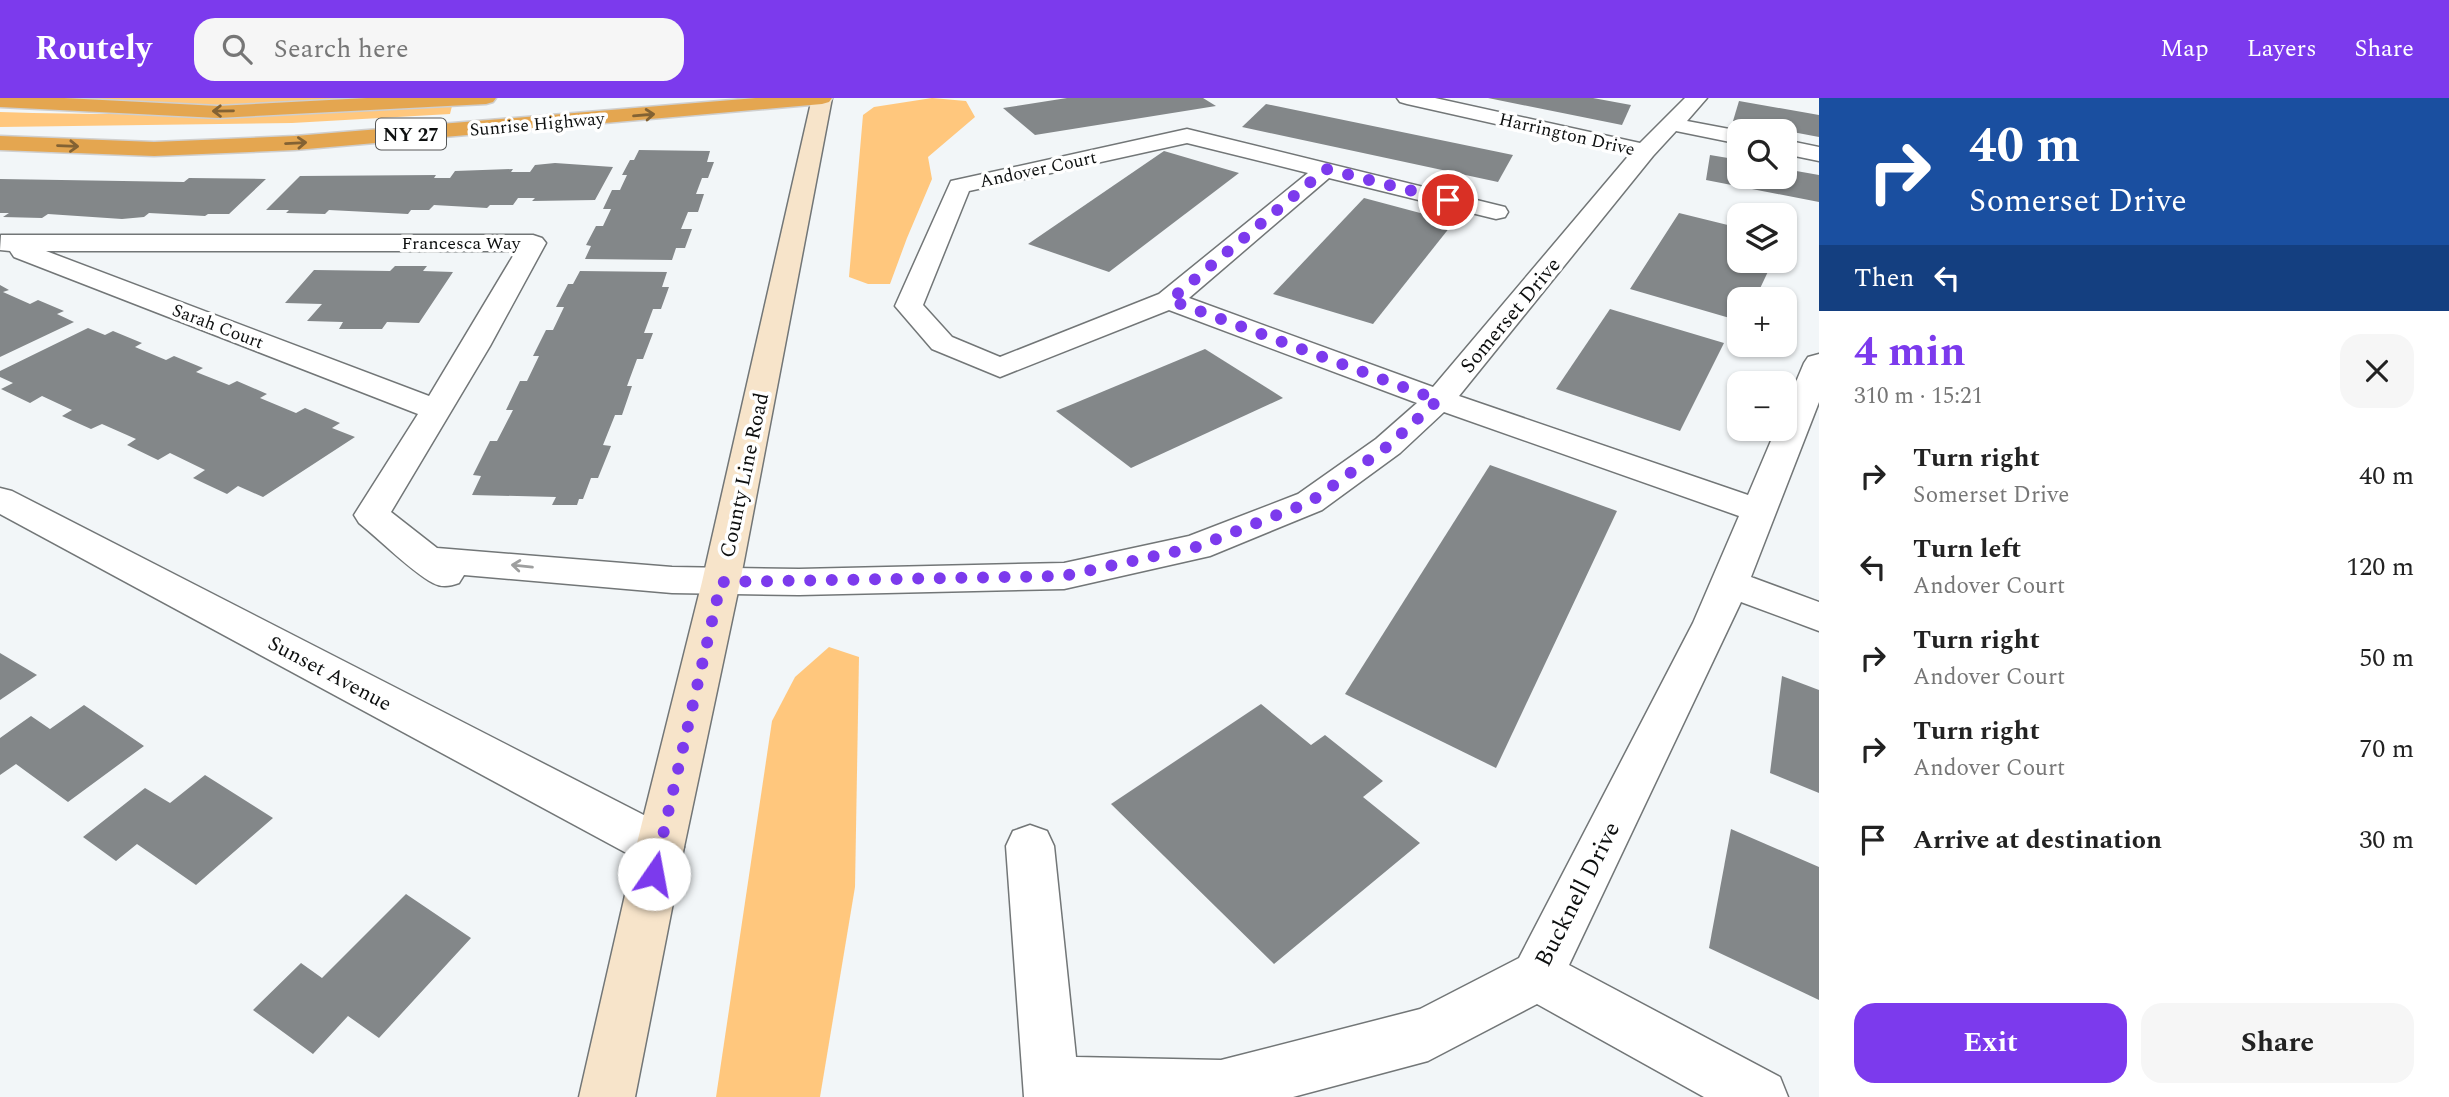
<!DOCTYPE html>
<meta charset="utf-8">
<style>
:root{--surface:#fff;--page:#f6f6f6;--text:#222;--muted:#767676;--accent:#7c3aed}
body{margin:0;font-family:Spectral,serif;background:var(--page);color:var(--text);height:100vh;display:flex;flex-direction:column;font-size:26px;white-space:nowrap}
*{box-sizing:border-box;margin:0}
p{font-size:23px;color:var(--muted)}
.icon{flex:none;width:38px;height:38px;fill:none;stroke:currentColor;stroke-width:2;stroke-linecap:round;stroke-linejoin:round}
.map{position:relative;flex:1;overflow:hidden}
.details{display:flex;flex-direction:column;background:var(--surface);width:630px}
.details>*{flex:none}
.guide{background:#1a4fa0;color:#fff;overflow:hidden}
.tools{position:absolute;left:1727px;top:21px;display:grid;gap:14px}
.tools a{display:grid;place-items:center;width:70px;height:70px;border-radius:14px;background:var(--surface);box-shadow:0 2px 5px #0004;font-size:35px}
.pin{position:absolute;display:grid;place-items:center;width:60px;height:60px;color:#fff;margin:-30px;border:4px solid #fff;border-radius:50%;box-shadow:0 2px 7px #0007}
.me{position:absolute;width:77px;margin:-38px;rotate:12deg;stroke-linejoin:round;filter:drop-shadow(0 0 5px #0008)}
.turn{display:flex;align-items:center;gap:24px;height:147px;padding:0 35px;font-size:32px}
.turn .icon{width:91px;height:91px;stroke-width:2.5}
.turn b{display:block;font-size:49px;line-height:60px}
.then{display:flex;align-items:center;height:66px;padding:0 35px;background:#0003;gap:14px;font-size:26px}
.round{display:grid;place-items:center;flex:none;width:74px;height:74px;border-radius:21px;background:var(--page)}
.summary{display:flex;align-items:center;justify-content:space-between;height:119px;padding:0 35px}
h1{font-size:42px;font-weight:700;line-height:52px;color:var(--accent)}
.action{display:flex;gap:14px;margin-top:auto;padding:14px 35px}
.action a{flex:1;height:80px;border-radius:21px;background:var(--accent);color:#fff;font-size:28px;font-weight:700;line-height:80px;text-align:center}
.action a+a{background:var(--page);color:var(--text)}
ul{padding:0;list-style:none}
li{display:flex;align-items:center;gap:21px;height:91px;padding:0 35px}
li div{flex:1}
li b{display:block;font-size:26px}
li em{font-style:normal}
header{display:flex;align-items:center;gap:42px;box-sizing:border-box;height:98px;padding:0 35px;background:var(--accent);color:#fff}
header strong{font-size:33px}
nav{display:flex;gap:38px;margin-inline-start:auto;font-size:24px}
.search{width:490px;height:63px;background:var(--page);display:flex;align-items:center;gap:18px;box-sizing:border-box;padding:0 24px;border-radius:21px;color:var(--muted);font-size:26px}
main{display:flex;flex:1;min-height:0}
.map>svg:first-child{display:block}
</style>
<header>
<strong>Routely</strong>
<div class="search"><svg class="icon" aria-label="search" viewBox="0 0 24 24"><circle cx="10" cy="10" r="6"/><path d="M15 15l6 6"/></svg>Search here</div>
<nav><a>Map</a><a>Layers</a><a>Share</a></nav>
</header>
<main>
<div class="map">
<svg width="1819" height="999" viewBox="0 0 1819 999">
<rect width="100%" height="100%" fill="#f2f6f8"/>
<!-- green -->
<g fill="#ffc77d">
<path d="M0,0h485l-231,12z"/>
<path d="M932,0l34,3 9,16 -47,40 4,22 -25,59 -17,46h-22l-19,-7 14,-162 11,-8z"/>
<path d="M452,8l-2,8 -158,9 -292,4v-15c151,5 301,0 452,-6z"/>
<path d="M829,549l30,10 -4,230 -35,210h-104l56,-376 23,-44z"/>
</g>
<!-- building -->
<g fill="#838789">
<path d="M1067,0h136l13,8 -181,29 -32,-27z"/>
<path d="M1488,0h105l38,7 -9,20z"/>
<path d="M1739,3l80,14v22l-86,-16z"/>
<path d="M1266,6l247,51 -15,27 -256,-55z"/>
<path d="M639,52l71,1 -3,11h7l-6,16h-6l-6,16h8l-6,18h-10l-7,17h11l-7,19h-9l-4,12 -87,-1 6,-13 -5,-1 10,-19h7l8,-17h-8l9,-19h8l7,-15h-5l8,-15h4z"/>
<path d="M1164,53l75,22 -130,99 -81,-28z"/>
<path d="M1710,57l30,5v17h45v-8l34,6v27l-113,-22z"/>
<path d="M555,65l58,4 -18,33 -63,1 3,-3h-17l-5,7h-23l-3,3 -53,-3 -5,5h-18l-3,4 -79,-4 -4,4 -39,-1 3,-3h-23l34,-34 136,-1 -2,3h16l5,-7 58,-2 -2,3h19l5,-7z"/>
<path d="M189,80l77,1 -37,35h-21l-3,2 -56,-3 -5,4 -22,2 -74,-5 -6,4 -39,-1 6,-4h-9v-34l184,3z"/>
<path d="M1364,100l90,24 -81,102 -100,-30z"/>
<path d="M1679,115l61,15v33h33l-18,38h-15v22l-110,-32z"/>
<path d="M395,168h32l-4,5 30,1 -34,51 -32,-1 -5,7h-43l4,-7 -36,-1 15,-17 -37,-1 29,-33 76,1z"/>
<path d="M580,173l87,1 -5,15h7l-8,22h-8l-9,24h9l-10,26h-6l-10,27h5l-10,29h-7l-12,30 8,1 -13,32h-7l-8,21h-4l-2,6h-25l4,-8 -84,-2 9,-19 -8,-1 17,-34h7l16,-31h-7l14,-29h7l12,-25h-6l13,-26h7l11,-23h-8l12,-23h5z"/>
<path d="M0,187l9,5 -6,2 27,12 8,-4 26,11 -7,3 17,8 -74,35z"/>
<path d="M1610,211l114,34 -44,88 -124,-42z"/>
<path d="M88,230l17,7 8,-4 29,12 -7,4 31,13 8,-4 29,12 -7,4 33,13 8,-4 30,13 -7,4 36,15 9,-5 35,15 -8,5 23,9 -92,60 -25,-11 -11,8 -34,-16 12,-8 -35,-17 -12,7 -31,-15 9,-6 -34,-15 -11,5 -29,-13 10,-6 -30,-14 -12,7 -29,-14 12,-6 -13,-6v-6z"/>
<path d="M1205,251l78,49 -152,70 -75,-57z"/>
<path d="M1490,367l127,46 -121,257 -151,-74z"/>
<path d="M0,555l37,22 -37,25z"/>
<path d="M1782,578l37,14v103l-49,-20z"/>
<path d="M1261,606l50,41 14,-10 58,46 -20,16 57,46 -146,121 -163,-160z"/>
<path d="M84,607l60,41 -76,56 -52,-38 -16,11v-37l31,-22 19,13z"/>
<path d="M205,677l68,43 -77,67 -59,-41 -21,17 -33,-24 62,-49 25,15z"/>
<path d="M1731,731l88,38v133l-110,-52z"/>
<path d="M406,796l65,44 -92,100 -31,-22 -35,38 -60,-44 48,-47 21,15z"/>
</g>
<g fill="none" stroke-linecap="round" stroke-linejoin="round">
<!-- street casing -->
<g stroke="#727677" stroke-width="3">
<g id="street">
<path d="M1397,0h38l205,45 45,-45h22l-20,23 53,10v13l-64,-13 -23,25 -194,240 289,99 28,-66h9v-21l19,-45 4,-6 11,-3v48l-68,175 68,25v29l-78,-29 -172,363 211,112 8,20h-84l-167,-93 -109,57 -135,36h-269l-18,-251 7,-15 17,-6 17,6 7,15 22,211 145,3 199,-51 99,-51 174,-335 46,-107 -295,-104 -44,41 -78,57 -112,46 -146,33 -265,6 -127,-2 -208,-18 -5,8c-9,3 -17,5 -26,0 -21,-11 -54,-44 -74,-60l-5,-8 64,-101 -404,-157 -4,-6 -10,-1 1,-15h532l9,3 4,5 -56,103 -99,166 46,36 235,19 127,2 265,-6 125,-27 109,-42 78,-55 41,-36 -248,-93 -169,67 -68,-28 -37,-43 56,-125 236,-52 318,78 3,5 -3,5 -9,2 -167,-41 -140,120 244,89 197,-233 -223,-50 -7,-2zM1187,45l121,30 -149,121 -159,63 -48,-20 -29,-32 46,-114zM46,153h470l-87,145z"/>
<path d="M1785,42l34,7v14l-34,-7z"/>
<path d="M0,390l12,3 665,341 7,15 -7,15 -17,6 -17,-6 -643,-348z"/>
</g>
</g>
<!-- secondary casing -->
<g stroke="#727677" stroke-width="3">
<path id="secondary" d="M812,0h20l-92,484 -56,265 -49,250h-56l57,-250 66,-265z"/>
</g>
<!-- highway casing -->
<g stroke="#cfcfcf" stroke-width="3">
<g id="highway">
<path d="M0,0h64l154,8 149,-8h129l-3,4 -7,2 -268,14 -218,-11z"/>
<path d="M756,0h76l-3,4 -7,2 -527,46 -141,6 -154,-6v-14l154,6 141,-6z"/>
</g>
</g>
<!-- street -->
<use href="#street" fill="#fff" fill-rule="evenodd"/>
<!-- secondary -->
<use href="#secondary" fill="#f7e4ca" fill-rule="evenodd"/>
<!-- highway -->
<use href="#highway" fill="#e4a650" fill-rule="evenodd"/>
</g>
<!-- one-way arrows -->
<defs><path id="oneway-shaft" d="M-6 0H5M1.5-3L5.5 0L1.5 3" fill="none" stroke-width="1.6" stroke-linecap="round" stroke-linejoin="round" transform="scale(1.75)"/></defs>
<g stroke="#836233">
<use href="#oneway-shaft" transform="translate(223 13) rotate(179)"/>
<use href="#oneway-shaft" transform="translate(644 17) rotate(-5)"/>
<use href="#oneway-shaft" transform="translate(296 45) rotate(-3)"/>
<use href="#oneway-shaft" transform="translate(68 48) rotate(2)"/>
</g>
<use stroke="#9e9f9f" href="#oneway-shaft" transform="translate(522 468) rotate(-174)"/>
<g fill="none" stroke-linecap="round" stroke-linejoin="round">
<!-- route -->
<path stroke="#7c3aed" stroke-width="12" stroke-dasharray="0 21.6" d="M654,776l67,-292 343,-6 132,-29 114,-45 78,-56 50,-46 -268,-100 156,-131 122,31"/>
</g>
<g text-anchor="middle" stroke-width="7" stroke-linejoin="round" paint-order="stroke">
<!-- far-street labels -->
<g font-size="18" fill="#0d0f0f" stroke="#fff">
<text transform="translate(537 26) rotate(-5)" y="6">Sunrise Highway</text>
<text transform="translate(1567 36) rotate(13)" y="6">Harrington Drive</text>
<text transform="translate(1038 71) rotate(-12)" y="6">Andover Court</text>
<text x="461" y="151">Francesca Way</text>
<text transform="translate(218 228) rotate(21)" y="6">Sarah Court</text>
</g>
<!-- shield labels -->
<rect fill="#fff" stroke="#565757" stroke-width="2" x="376" y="20.5" width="70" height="31" rx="5"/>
<g font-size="19" font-weight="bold" fill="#0d0f0f">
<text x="411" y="43">NY 27</text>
</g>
<!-- street labels -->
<g font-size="21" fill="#0d0f0f" stroke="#fff">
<text transform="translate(1510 217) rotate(-50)" y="7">Somerset Drive</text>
<text transform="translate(744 377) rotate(-78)" y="7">County Line Road</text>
<text transform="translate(330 575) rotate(28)" y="7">Sunset Avenue</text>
</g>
<!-- near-street labels -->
<g font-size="24" fill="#0d0f0f" stroke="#fff">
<text transform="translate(1577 796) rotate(-63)" y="8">Bucknell Drive</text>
</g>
</g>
</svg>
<div class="tools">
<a><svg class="icon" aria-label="search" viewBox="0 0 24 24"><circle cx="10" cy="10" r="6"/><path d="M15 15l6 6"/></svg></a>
<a><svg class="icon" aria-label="layers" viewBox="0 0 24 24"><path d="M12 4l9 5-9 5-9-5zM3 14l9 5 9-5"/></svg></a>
<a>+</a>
<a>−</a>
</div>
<div class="pin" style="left:1448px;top:102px;background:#d93025"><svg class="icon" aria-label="arrive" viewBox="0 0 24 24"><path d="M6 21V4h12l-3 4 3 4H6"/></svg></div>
<svg class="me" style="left:654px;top:776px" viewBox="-20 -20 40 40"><circle r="19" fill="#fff"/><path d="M0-13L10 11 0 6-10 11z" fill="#7c3aed"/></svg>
</div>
<section class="details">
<div class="guide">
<div class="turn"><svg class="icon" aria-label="right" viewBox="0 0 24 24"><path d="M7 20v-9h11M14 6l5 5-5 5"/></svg><div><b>40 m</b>Somerset Drive</div></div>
<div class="then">Then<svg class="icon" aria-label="left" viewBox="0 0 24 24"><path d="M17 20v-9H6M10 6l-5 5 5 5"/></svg></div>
</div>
<div class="summary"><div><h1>4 min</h1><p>310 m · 15:21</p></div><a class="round"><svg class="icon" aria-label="close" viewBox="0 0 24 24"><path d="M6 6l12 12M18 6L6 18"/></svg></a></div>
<ul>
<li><svg class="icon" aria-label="right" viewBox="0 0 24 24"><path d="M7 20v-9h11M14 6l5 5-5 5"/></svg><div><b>Turn right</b><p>Somerset Drive</p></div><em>40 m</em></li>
<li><svg class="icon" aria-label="left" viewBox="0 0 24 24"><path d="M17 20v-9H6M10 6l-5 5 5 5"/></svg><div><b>Turn left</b><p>Andover Court</p></div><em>120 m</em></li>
<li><svg class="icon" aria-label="right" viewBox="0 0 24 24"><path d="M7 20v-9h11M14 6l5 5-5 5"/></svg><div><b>Turn right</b><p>Andover Court</p></div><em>50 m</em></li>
<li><svg class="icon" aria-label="right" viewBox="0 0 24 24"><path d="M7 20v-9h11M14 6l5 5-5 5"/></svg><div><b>Turn right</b><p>Andover Court</p></div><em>70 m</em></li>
<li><svg class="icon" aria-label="arrive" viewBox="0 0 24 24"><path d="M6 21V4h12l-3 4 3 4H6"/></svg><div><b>Arrive at destination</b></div><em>30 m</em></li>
</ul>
<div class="action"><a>Exit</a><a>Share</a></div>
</section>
</main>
